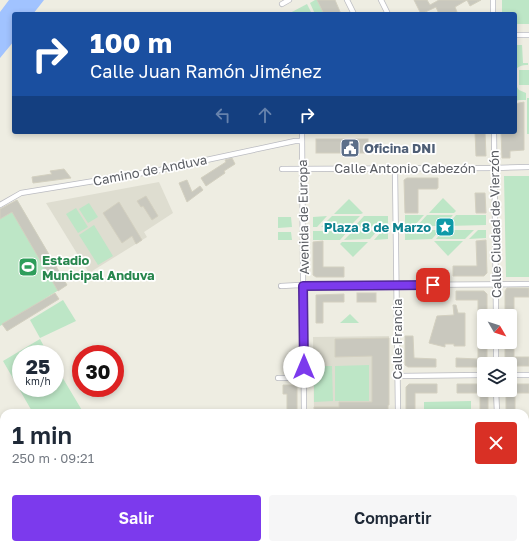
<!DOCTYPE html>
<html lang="es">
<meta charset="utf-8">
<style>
:root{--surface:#fff;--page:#f6f6f7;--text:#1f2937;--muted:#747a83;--accent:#7c3aed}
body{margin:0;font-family:"Golos Text",sans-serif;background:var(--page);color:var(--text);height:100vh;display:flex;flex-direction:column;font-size:15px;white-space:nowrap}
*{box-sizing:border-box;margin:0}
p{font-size:13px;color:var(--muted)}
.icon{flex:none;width:22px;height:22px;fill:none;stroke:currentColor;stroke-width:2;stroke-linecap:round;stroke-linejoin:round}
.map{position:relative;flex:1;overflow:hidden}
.side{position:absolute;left:0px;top:409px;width:529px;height:140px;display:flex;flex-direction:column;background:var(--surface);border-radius:12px 12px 0 0;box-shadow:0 2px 6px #0003}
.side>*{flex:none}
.top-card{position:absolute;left:12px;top:12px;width:505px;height:122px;border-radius:4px;box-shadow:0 2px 6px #0003;background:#1a4fa0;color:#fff;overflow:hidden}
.needle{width:26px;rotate:129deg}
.fabs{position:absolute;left:477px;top:309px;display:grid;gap:8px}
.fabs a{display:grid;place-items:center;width:40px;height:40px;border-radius:4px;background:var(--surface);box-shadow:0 2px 6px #0003;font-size:20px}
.speed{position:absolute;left:12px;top:345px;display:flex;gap:8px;font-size:20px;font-weight:700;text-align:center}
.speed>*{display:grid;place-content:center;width:52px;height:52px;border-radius:50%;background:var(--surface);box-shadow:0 2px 6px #0003;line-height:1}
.speed small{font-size:10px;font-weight:400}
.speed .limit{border:6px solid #d22;background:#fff;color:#111}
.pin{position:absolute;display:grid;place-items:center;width:34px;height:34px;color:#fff;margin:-17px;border-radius:8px;box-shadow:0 2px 6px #0006}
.me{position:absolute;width:44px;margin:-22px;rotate:0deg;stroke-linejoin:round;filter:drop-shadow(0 0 3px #0008)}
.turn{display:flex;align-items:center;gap:14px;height:84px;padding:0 12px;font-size:18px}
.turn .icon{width:52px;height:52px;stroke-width:2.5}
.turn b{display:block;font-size:28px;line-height:34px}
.lanes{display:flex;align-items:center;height:38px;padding:0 12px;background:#0003;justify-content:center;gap:20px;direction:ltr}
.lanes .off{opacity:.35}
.round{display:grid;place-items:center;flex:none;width:42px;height:42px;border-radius:4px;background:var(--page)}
.head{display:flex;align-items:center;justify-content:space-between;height:68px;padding:0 12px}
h1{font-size:24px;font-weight:600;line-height:30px}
.primary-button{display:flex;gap:8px;margin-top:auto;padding:8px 12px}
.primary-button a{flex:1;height:46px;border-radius:4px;background:var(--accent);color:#fff;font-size:16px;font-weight:600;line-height:46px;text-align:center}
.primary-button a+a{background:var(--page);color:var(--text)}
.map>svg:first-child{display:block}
</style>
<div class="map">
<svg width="529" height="549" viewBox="0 0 529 549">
<rect width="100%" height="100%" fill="#eeede2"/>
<!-- education -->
<g fill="#deddd0">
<path d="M159,182l14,31 -29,19 3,5 -58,36 -43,-70z"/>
<path d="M389,336v69h-1v6l-74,2 -1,-76z"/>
</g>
<!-- green -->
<g fill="#bde6c6">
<path d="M315,0h2l7,14h-9l-5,-11z"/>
<path d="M502,0h27v24h-14v-10h-13z"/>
<path d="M307,4l5,10h-24z"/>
<path d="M515,45h7l1,18h5v2c-6,0 -9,1 -13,5z"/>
<rect x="519" y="70" width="10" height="15"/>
<path d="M515,84l4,6 7,3v7h-7l-4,1z"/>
<rect x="527" y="98" width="2" height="36"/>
<path d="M504,176h25v101h-23z"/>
<path d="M443,198l13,13 -2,2h-25z"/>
<path d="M349,199l14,14 -2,1h-27z"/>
<path d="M17,200l50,85 -67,41v-116z"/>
<path d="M89,203l9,14 -10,6 -9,-14z"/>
<path d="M76,208l12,19 -10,6 -12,-19z"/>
<path d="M405,215h19l-10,11h-9z"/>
<path d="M427,215h26l-10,11h-26z"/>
<path d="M456,215h30v10l-39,1z"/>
<path d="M327,216l-10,11h-4v-10z"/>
<path d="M332,216h28l-11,11h-28z"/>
<path d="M364,216h24v10l-34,1z"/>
<path d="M278,217h13l1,10 -14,1z"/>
<path d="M94,225l19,31 -15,9 -19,-30z"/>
<path d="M378,230l-8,9 -26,1 9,-9z"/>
<path d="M405,230h35l-8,9 -27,1z"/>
<path d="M444,230h30l-9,9h-29z"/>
<path d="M478,230h8v8l-17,1z"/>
<path d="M313,231h35l-8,9h-27z"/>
<path d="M382,231h6v8l-14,1z"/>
<path d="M278,232h13l1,8h-14z"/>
<path d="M434,241h29l-15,15z"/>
<path d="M342,242h26l-15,15 -13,-13z"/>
<path d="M63,300l13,21 -36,17 -10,-18z"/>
<path d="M350,314l9,9h-19z"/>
<path d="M40,339l8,15h-27v34h34v-23l28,47 -1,1h-49l-30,-52z"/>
<path d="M369,365v36h-34v-35z"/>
<path d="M314,366h18l1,35 -19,1z"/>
<path d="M471,401v12h-47v-11z"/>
<path d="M0,427l4,7v77l-4,2z"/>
<rect x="316" y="545" width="62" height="4"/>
<path d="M451,545h47v2h5v2h-55z"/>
</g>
<!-- water -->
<path fill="#a1c3ff" d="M9,0h35l-11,14h-19v27l-14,17v-46z"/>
<!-- building -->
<g fill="#c9c8be" stroke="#d3d0c0">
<path d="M317,0h18l6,14h-17z"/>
<path d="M414,0h13l3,5 9,-5h28l-12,7 2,5 -3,2h-15l-3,-7 -15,7z"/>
<path d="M467,0h14l-11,6z"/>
<path d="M524,102v48l-14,1v7h-8l-1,-26h14v-28l4,-1z"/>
<path d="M475,132h10l1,24h-10z"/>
<rect x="316" y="139" width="52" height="14"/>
<path d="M232,158l3,6 -11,7 1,2 -19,13 -5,-8 25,-16 -1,-2z"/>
<path d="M64,169l7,9 -38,5 -1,-6 20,-3 -2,-3z"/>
<path d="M407,178h31v10h-1v1h-19v24h-13l-1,-33z"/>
<path d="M187,180l5,12 8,-6 3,4 -16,12 -8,-19z"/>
<path d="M475,193h10l1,20h-10z"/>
<path d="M146,196l12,20 -6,4 -9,-14 -2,1 -4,-6z"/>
<path d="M17,200l50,85 -9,6 -46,-79 -12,7v-10z"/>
<path d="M119,202l23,38 -6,4 -4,-8 -10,7 -19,-30z"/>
<path d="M486,240l1,33 -3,3h-31v-10h24l-1,-25z"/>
<path d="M323,241v26h21v10h-28l-3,-2v-33z"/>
<path d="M507,288h22v9h-15v19h-9v-25z"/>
<path d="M456,291h28l3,3v22h-3v7l-6,-1v-22h-22z"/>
<path d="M55,293l4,6 -52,32 -5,-7z"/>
<rect x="357" y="293" width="19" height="9"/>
<path d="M344,294v8h-21v21h-7v-28z"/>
<path d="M453,305h3l2,8h7v33h-11v-2h-9v3l-16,-4 8,-27 17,-1z"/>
<path d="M405,336h8l1,22 22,1v8h-28l-3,-2z"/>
<path d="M478,336h6v6h3v22h-3v3h-28v-9l22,1z"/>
<path d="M389,338v67h-1v6h-1v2h-73v-6h25v-5h33v-46l-37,1v-18z"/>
<path d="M505,342h9v15h15v9h-19v-2h-5z"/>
<path d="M409,384h28v9h-22v20h-9v-26z"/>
<path d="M457,384h27v6h4v23h-8v-20h-23z"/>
<path d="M510,384h19v9h-14v20h-9v-23h4z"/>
<path d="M283,385h11l3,2v26h-10v-19h-4z"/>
</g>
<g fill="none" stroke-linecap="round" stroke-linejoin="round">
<!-- minor casing -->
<g stroke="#babbc1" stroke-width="6">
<g id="minor">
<path d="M347,0l7,14"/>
<path d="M381,0l7,14"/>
<path d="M493,0v14"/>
<path d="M282,4l7,-4"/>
<path d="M515,35h14"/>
<path d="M302,132l2,281"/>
<path d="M494,132l2,184"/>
<path d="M395,168l3,245"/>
<path d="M282,169l213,-1 34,-1"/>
<path d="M0,205l21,-12 134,-22 140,-30h7"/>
<path d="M281,286l19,-1 3,1 90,-1 136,-1"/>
<path d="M496,364v-22"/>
<path d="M510,375h19"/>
<path d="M397,376l87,-1"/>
<path d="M278,378h26"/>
<path d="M496,390l1,23"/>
<path d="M525,529l1,-59"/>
<path d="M306,545v4"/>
<path d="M400,545v4"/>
<path d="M439,549l3,-4"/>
<path d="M525,549v-4"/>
</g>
</g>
<!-- minor -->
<use href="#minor" stroke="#fff" stroke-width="4.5"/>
</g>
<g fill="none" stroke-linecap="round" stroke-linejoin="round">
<!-- route casing -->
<g stroke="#51269a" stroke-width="10">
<path id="route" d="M304,367l-1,-81 130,-1"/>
</g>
<!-- route -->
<use href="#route" stroke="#7c3aed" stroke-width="7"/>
</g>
<!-- icons -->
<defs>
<g id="civic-square" transform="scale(1)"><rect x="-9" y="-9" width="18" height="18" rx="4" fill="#5c6f8a" stroke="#fff"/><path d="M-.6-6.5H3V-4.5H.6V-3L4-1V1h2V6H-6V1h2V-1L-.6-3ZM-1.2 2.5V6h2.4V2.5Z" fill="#fff"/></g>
<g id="sight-square" transform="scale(1)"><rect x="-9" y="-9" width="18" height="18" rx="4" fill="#0f9aa8" stroke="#fff"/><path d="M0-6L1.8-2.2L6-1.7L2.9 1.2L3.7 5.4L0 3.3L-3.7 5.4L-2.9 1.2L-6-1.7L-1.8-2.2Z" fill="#fff"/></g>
<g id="stadium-square" transform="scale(1)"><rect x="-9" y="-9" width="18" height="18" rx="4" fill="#2e9e5b" stroke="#fff"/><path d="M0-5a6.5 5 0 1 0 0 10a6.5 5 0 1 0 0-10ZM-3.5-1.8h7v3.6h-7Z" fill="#fff"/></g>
</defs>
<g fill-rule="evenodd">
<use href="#civic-square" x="350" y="148"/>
<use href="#sight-square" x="445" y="227"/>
<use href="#stadium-square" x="28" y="267"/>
</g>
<g text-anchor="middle" stroke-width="3.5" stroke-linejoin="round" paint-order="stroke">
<!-- service labels -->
<g font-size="13" font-weight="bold" fill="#4e5e75" stroke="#fff" text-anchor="start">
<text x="364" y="153">Oficina DNI</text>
</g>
<!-- street labels -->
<g font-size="13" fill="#5a5d63" stroke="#fff">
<text x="405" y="173">Calle Antonio Cabezón</text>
<text transform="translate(150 170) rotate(-11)" y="5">Camino de Anduva</text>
<text transform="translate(303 217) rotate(-91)" y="5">Avenida de Europa</text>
<text transform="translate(495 224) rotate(-91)" y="5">Calle Ciudad de Vierzón</text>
<text transform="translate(397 339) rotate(-90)" y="5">Calle Francia</text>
</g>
<!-- culture labels -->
<g font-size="13" font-weight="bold" fill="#0d838f" stroke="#fff" text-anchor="end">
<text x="431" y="232">Plaza 8 de Marzo</text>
</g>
<!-- leisure labels -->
<g font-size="13" font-weight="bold" fill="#27864d" stroke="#fff" text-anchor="start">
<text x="42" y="265">Estadio<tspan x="42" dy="15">Municipal Anduva</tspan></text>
</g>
</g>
</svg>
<div class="fabs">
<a><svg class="needle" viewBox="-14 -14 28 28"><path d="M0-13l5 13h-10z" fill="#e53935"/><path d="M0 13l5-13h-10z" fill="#747a83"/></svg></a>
<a><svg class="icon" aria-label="layers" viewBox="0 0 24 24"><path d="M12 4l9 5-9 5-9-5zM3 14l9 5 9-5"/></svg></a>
</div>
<div class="speed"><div>25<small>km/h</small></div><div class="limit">30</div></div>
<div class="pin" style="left:433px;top:285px;background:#d93025"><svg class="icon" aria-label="arrive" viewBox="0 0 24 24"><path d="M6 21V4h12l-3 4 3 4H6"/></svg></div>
<svg class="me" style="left:304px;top:367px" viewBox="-20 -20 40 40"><circle r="19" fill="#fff"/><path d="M0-13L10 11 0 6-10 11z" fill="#7c3aed"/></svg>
<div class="top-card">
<div class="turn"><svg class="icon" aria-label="right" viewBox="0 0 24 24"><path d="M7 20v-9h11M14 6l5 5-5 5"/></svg><div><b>100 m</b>Calle Juan Ramón Jiménez</div></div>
<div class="lanes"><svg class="icon off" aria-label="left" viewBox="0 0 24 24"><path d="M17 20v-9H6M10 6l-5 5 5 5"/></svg><svg class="icon off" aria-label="ahead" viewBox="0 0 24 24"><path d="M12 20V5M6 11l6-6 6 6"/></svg><svg class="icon" aria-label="right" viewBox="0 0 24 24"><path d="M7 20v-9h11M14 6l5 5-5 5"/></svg></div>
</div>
<section class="side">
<div class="head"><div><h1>1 min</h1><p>250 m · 09:21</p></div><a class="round" style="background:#d93025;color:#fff"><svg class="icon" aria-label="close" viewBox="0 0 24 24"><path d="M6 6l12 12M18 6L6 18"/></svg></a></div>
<div class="primary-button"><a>Salir</a><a>Compartir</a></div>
</section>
</div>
